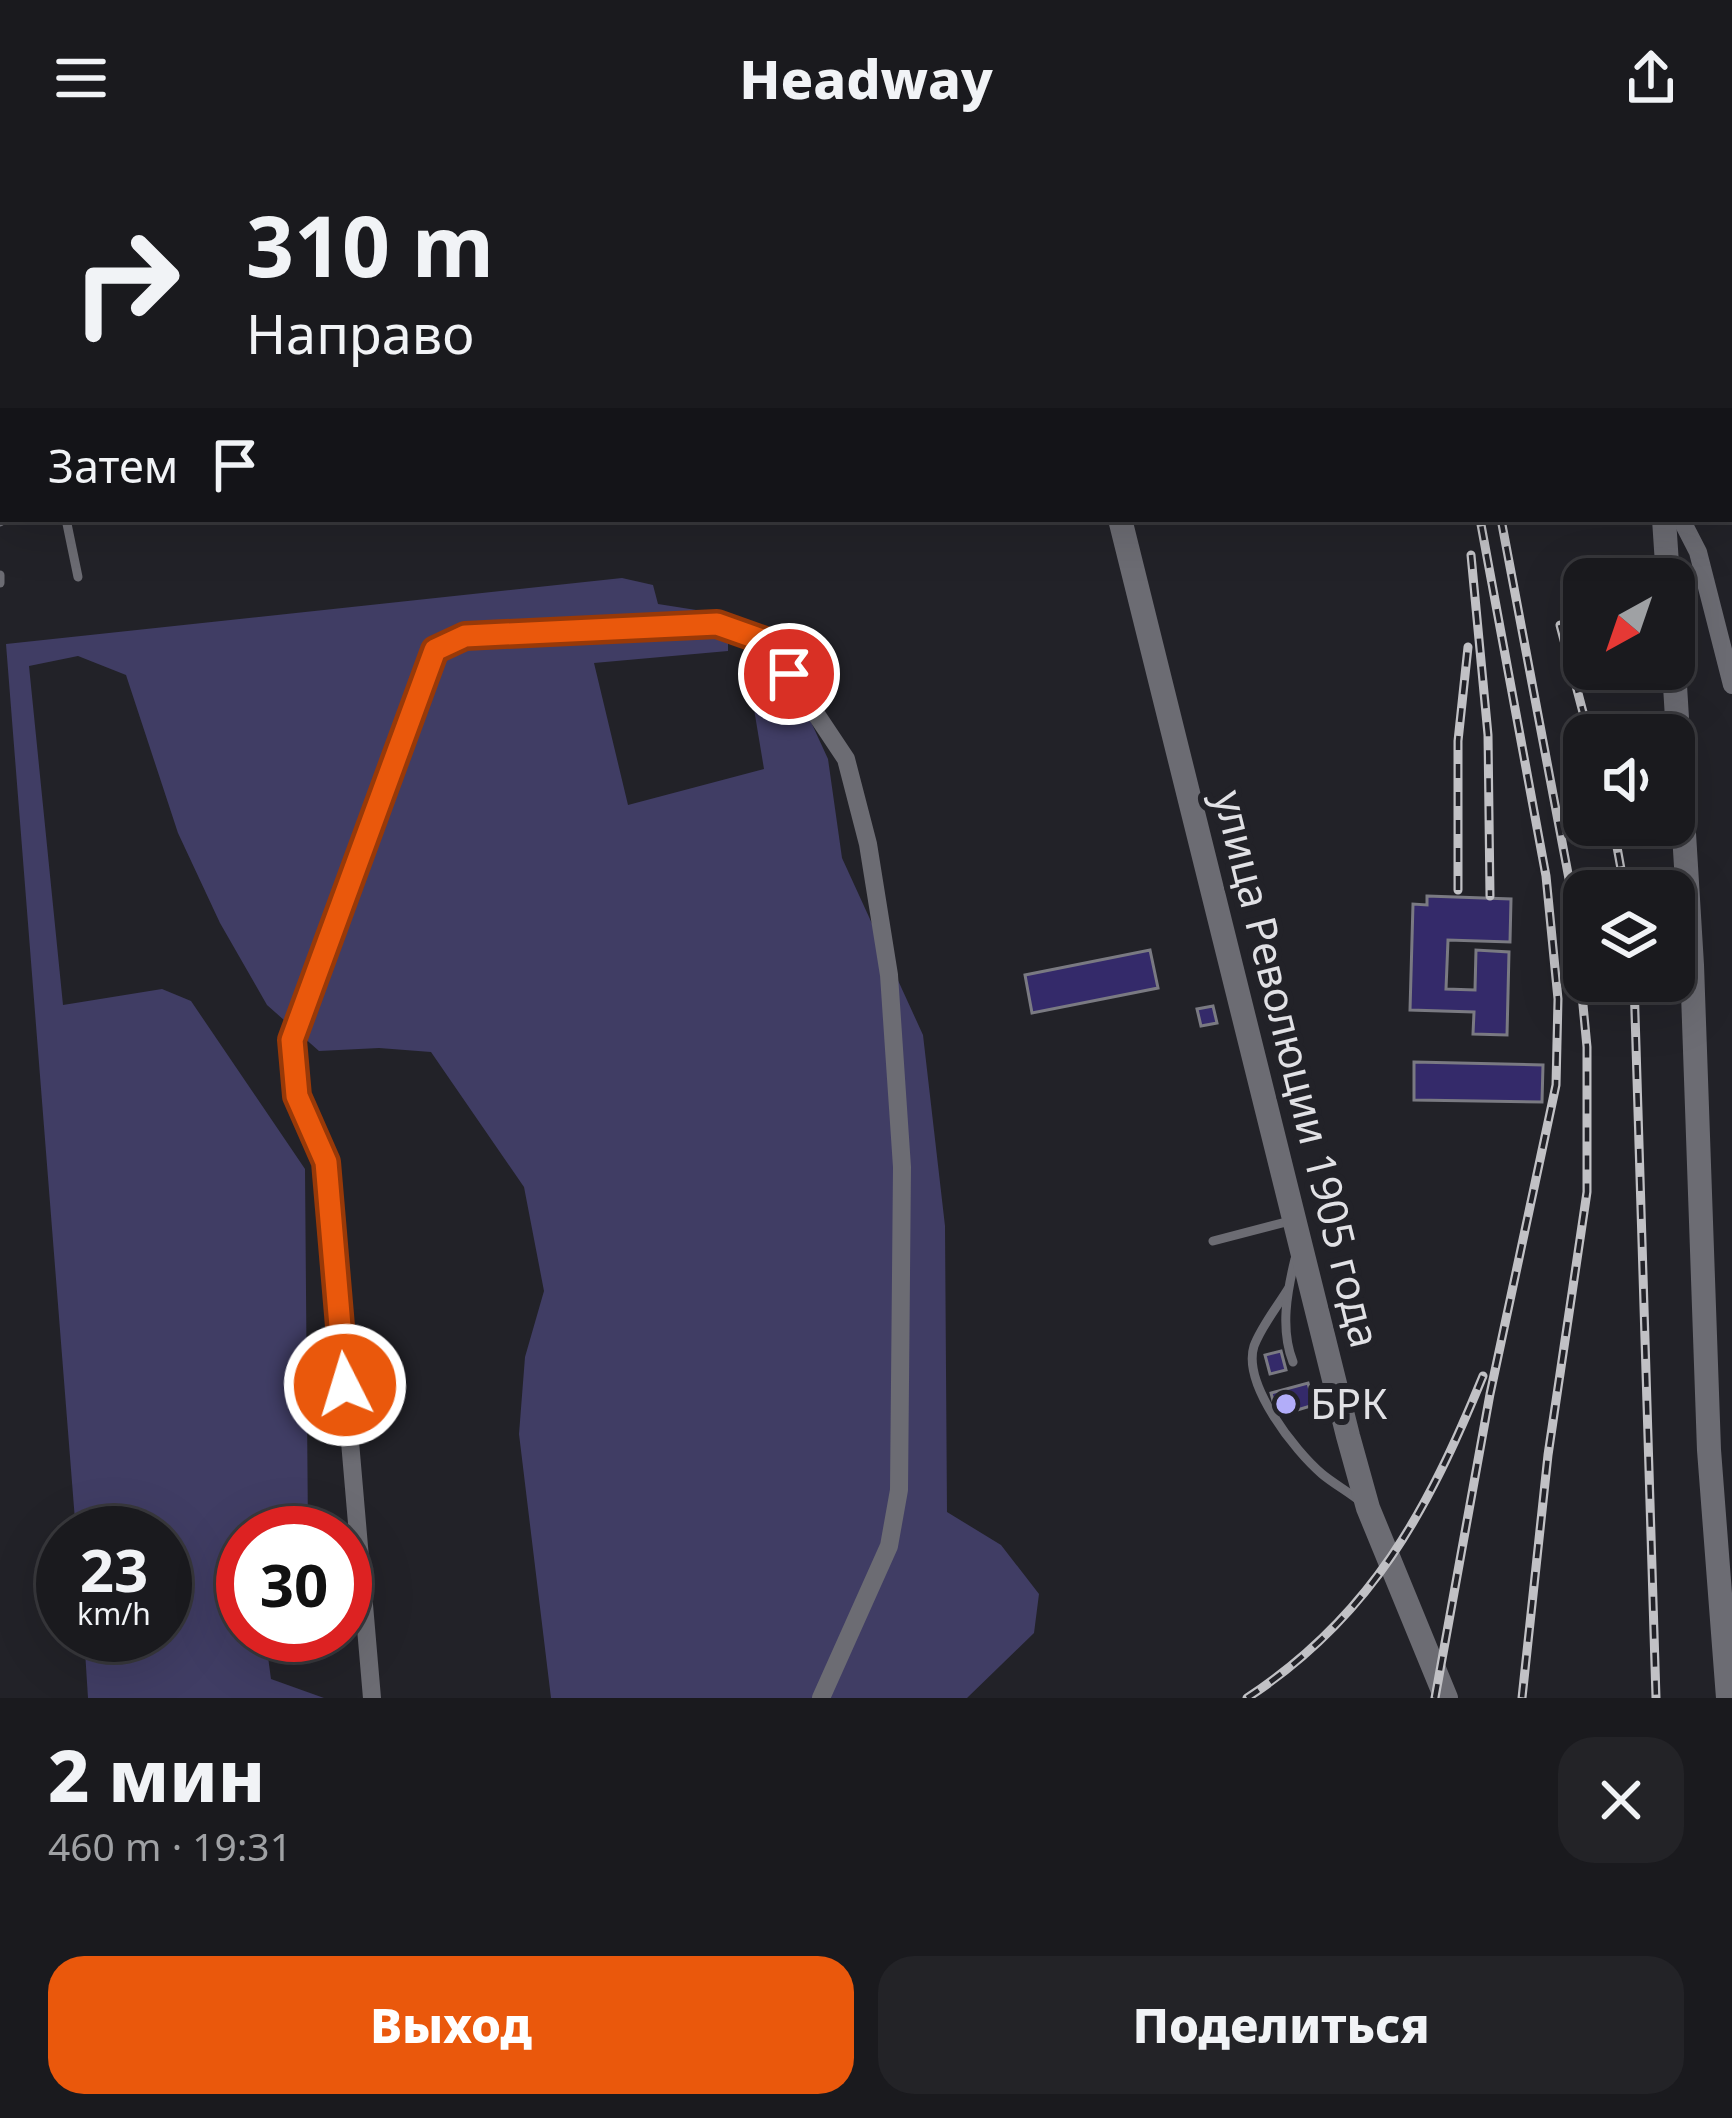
<!DOCTYPE html>
<html lang="ru">
<meta charset="utf-8">
<style>
:root{--surface:#1a1a1e;--page:#232327;--text:#f1f3f6;--muted:#9fa1a4;--line:#38383c;--accent:#ea580c}
body{margin:0;font-family:"Noto Sans",sans-serif;background:var(--page);color:var(--text);height:100vh;display:flex;flex-direction:column;font-size:45px;white-space:nowrap}
*{box-sizing:border-box;margin:0}
p{font-size:39px;color:var(--muted)}
.icon{flex:none;width:66px;height:66px;fill:none;stroke:currentColor;stroke-width:2;stroke-linecap:round;stroke-linejoin:round}
.map{position:relative;height:1542px;overflow:hidden}
.panel{display:flex;flex-direction:column;background:var(--surface);flex:1}
.panel>*{flex:none}
.top-card{position:absolute;left:0px;top:0px;width:1734px;height:366px;box-shadow:0 12px 48px #0002,0 0 0 3px var(--line);background:#1a1a1e;color:var(--text);overflow:hidden}
.needle{width:78px;rotate:220deg}
.buttons{position:absolute;left:1563px;top:402px;display:grid;gap:24px}
.buttons a{display:grid;place-items:center;width:132px;height:132px;border-radius:24px;background:var(--surface);box-shadow:0 12px 48px #0002,0 0 0 3px var(--line);font-size:60px}
.speed{position:absolute;left:36px;top:1350px;display:flex;gap:24px;font-size:60px;font-weight:700;text-align:center}
.speed>*{display:grid;place-content:center;width:156px;height:156px;border-radius:50%;background:var(--surface);box-shadow:0 12px 48px #0002,0 0 0 3px var(--line);line-height:1}
.speed small{font-size:30px;font-weight:400}
.speed .limit{border:18px solid #d22;background:#fff;color:#111}
.pin{position:absolute;display:grid;place-items:center;width:102px;height:102px;color:#fff;margin:-51px;border:6px solid #fff;border-radius:50%;box-shadow:0 3px 12px #0007}
.me{position:absolute;width:132px;margin:-66px;rotate:355deg;stroke-linejoin:round;filter:drop-shadow(0 0 9px #0008)}
.turn{display:flex;align-items:center;gap:42px;height:252px;padding:0 48px;font-size:54px}
.turn .icon{width:156px;height:156px;stroke-width:2.5}
.turn b{display:block;font-size:84px;line-height:102px}
.then{display:flex;align-items:center;height:114px;padding:0 48px;background:#0003;gap:24px;font-size:45px}
.round{display:grid;place-items:center;flex:none;width:126px;height:126px;border-radius:36px;background:var(--page)}
.summary{display:flex;align-items:center;justify-content:space-between;height:204px;padding:0 48px}
h1{font-size:72px;font-weight:800;line-height:90px}
.button{display:flex;gap:24px;margin-top:auto;padding:24px 48px}
.button a{flex:1;height:138px;border-radius:36px;background:var(--accent);color:#fff;font-size:48px;font-weight:800;line-height:138px;text-align:center}
.button a+a{background:var(--page);color:var(--text)}
header{display:flex;justify-content:space-between;align-items:center;height:156px;padding:0 48px;background:var(--surface);font-size:54px;font-weight:800}
.map>svg:first-child{display:block}
</style>
<header><svg class="icon" aria-label="menu" viewBox="0 0 24 24"><path d="M4 6h16M4 12h16M4 18h16"/></svg>Headway<svg class="icon" aria-label="share" viewBox="0 0 24 24"><path d="M12 15V3M7 8l5-5 5 5M5 13v7h14v-7"/></svg></header>
<div class="map">
<svg width="1732" height="1542" viewBox="0 0 1732 1542">
<rect width="100%" height="100%" fill="#222228"/>
<!-- green -->
<path fill="#403d64" d="M622,422l31,7 5,19 70,11v36l-134,12 34,142 136,-36 -14,-84 39,-11 39,85 14,99 81,177 22,191 2,286 54,33 38,49 -5,39 -67,65h-416l-32,-264 6,-77 19,-66 -20,-104 -93,-135 -52,-4 -60,3 -52,-46 -47,-82 -42,-90 -52,-158 -48,-19 -49,10 34,339 99,-16 29,12 114,168 3,364h-65v102h22l6,44 53,19h-236l-4,-63h81v-102h-89l-70,-889z"/>
<!-- building -->
<g fill="#342a6a" stroke="#7a7a82" stroke-width="3">
<path d="M1427,740l84,3 -1,43 -62,-2 -2,49 29,1 1,-40 33,2 -2,83 -34,-1 1,-22 -64,-2 3,-106 14,1z"/>
<path d="M1150,794l8,38 -126,25 -7,-38z"/>
<path d="M1213,850l4,17 -16,3 -4,-17z"/>
<path d="M1414,906l129,3 -1,37 -128,-2z"/>
<path d="M1281,1195l5,19 -16,4 -5,-19z"/>
<path d="M1308,1227l6,22 -37,11 -6,-23z"/>
</g>
<g fill="none" stroke-linecap="round" stroke-linejoin="round">
<!-- path -->
<g stroke="#5c5c62" stroke-width="3" stroke-dasharray="9 9" stroke-linecap="butt">
<path d="M1194,3h1"/>
<path d="M1332,3l17,-3"/>
</g>
<!-- lane -->
<g stroke="#6c6c73" stroke-width="9">
<path d="M172,0l1,3"/>
<path d="M0,45l3,-1"/>
<path d="M0,159l3,-2"/>
<path d="M0,230l3,-2"/>
<path d="M0,292l3,-2"/>
<path d="M66,363l12,58"/>
<path d="M0,366l5,-3"/>
<path d="M0,419v8"/>
<path d="M1213,1085l81,-21"/>
<path d="M1288,1133c-11,18 -27,38 -34,57 -12,38 41,105 68,128 12,10 27,18 39,28"/>
<path d="M1293,1206c-13,-33 -6,-70 2,-103"/>
</g>
<!-- street -->
<g stroke="#6c6c73" stroke-width="18">
<path d="M39,3v-3"/>
<path d="M1681,363l17,33 34,133"/>
<path d="M372,1542l-46,-536 -29,-66 -5,-56 143,-390 30,-14 252,-12 51,18 78,117 22,85 21,131 13,192 -3,323 -10,56 -68,152"/>
</g>
<!-- secondary -->
<g stroke="#6c6c73" stroke-width="24">
<path d="M976,0l5,3"/>
<path d="M1038,0v3"/>
<path d="M1652,0v3"/>
<path d="M1120,363l228,917 20,72 78,190"/>
<path d="M1664,363l4,60"/>
<path d="M1674,513l18,296 17,485 19,248"/>
</g>
<!-- rail casing -->
<g stroke="#c1c1c5" stroke-width="9">
<g id="rail">
<path d="M1432,0v3"/>
<path d="M1501,363l72,381 14,147v145l-39,263 -26,243"/>
<path d="M1471,399l17,180 2,161"/>
<path d="M1560,469l29,110"/>
<path d="M1613,669l12,66"/>
<path d="M1458,734v-149l10,-94"/>
<path d="M1634,825l22,717"/>
<path d="M1247,1542c125,-82 181,-188 236,-322"/>
<path d="M1435,1542l55,-304 66,-309 2,-86 -12,-123 -66,-357"/>
</g>
</g>
<!-- rail -->
<use href="#rail" stroke="#222228" stroke-width="4.5" stroke-dasharray="14" stroke-linecap="butt"/>
</g>
<g fill="none" stroke-linecap="round" stroke-linejoin="round">
<!-- route casing -->
<g stroke="#983908" stroke-width="30">
<path id="route" d="M345,1229l-19,-223 -29,-66 -5,-56 143,-390 30,-14 252,-12 51,18 21,32"/>
</g>
<!-- route -->
<use href="#route" stroke="#ea580c" stroke-width="21"/>
</g>
<!-- markers -->
<circle fill="#b2adf9" stroke="#222228" stroke-width="4.5" cx="1286" cy="1248" r="12"/>
<g text-anchor="middle" stroke-width="12" stroke-linejoin="round" paint-order="stroke">
<!-- street labels -->
<g font-size="42" fill="#e1e1e5" stroke="#222228">
<text transform="translate(1297 913) rotate(76)" y="15">улица Революции 1905 года</text>
</g>
<!-- poi labels -->
<g font-size="42" fill="#e1e1e5" stroke="#222228" text-anchor="start">
<text x="1310" y="1263">БРК</text>
</g>
</g>
</svg>
<div class="buttons">
<a><svg class="needle" viewBox="-14 -14 28 28"><path d="M0-13l5 13h-10z" fill="#e53935"/><path d="M0 13l5-13h-10z" fill="#9fa1a4"/></svg></a>
<a><svg class="icon" aria-label="sound" viewBox="0 0 24 24"><path d="M4 9h4l5-4v14l-5-4H4zM17 9q2 3 0 6"/></svg></a>
<a><svg class="icon" aria-label="layers" viewBox="0 0 24 24"><path d="M12 4l9 5-9 5-9-5zM3 14l9 5 9-5"/></svg></a>
</div>
<div class="speed"><div>23<small>km/h</small></div><div class="limit">30</div></div>
<div class="pin" style="left:789px;top:518px;background:#d93025"><svg class="icon" aria-label="arrive" viewBox="0 0 24 24"><path d="M6 21V4h12l-3 4 3 4H6"/></svg></div>
<svg class="me" style="left:345px;top:1229px" viewBox="-20 -20 40 40"><circle r="17" fill="#ea580c" stroke="#fff" stroke-width="3"/><path d="M0-11L8 9 0 5-8 9z" fill="#fff"/></svg>
<div class="top-card">
<div class="turn"><svg class="icon" aria-label="right" viewBox="0 0 24 24"><path d="M7 20v-9h11M14 6l5 5-5 5"/></svg><div><b>310 m</b>Направо</div></div>
<div class="then">Затем<svg class="icon" aria-label="arrive" viewBox="0 0 24 24"><path d="M6 21V4h12l-3 4 3 4H6"/></svg></div>
</div>
</div>
<section class="panel">
<div class="summary"><div><h1>2 мин</h1><p>460 m · 19:31</p></div><a class="round"><svg class="icon" aria-label="close" viewBox="0 0 24 24"><path d="M6 6l12 12M18 6L6 18"/></svg></a></div>
<div class="button"><a>Выход</a><a>Поделиться</a></div>
</section>
